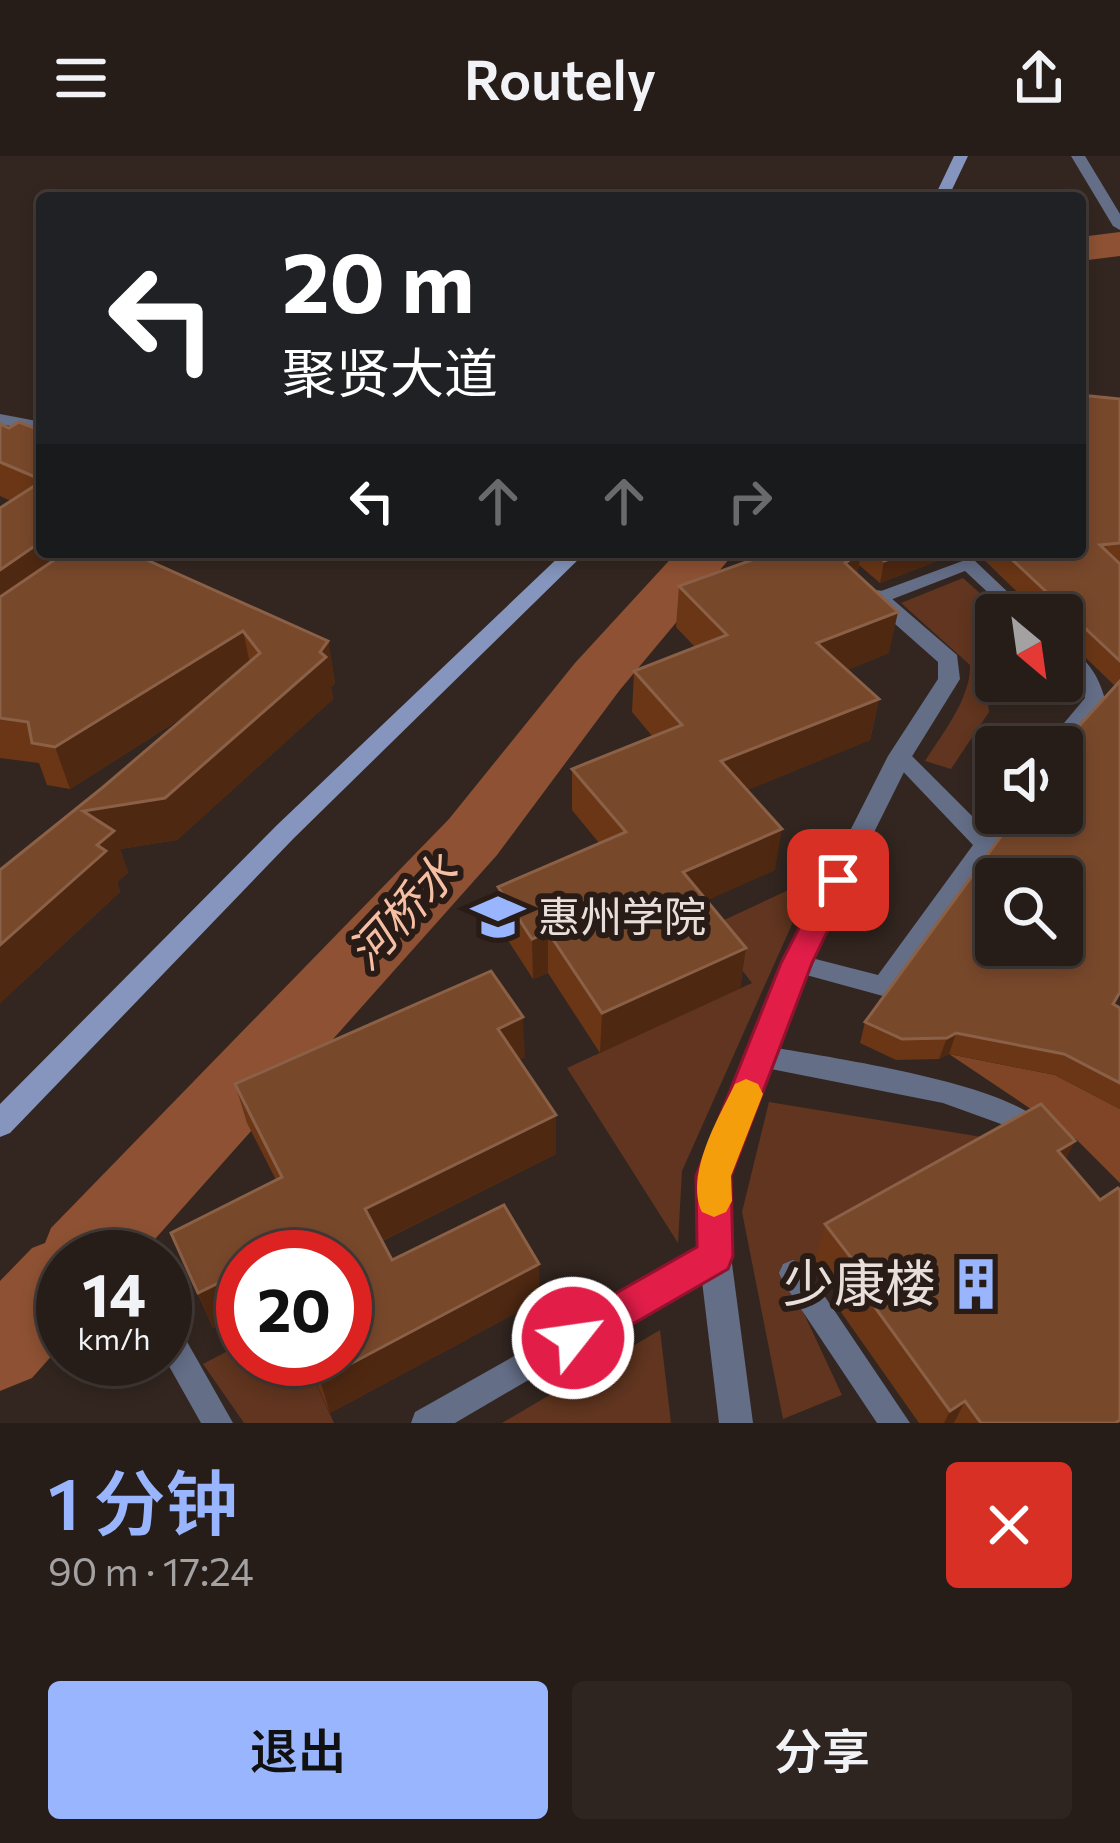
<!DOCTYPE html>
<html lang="zh">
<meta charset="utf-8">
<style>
:root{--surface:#261c18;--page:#2e2521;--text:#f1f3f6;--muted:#a4a1a2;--line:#423a37;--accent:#99b5fd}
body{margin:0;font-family:Commissioner,"Noto Sans SC",sans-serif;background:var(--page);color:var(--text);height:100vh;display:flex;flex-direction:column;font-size:45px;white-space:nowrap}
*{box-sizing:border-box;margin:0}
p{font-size:39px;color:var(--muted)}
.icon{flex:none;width:66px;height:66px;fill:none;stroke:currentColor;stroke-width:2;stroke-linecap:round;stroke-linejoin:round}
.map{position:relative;height:1267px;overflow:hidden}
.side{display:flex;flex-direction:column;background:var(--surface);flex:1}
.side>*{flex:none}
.hud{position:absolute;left:36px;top:36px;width:1050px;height:366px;border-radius:12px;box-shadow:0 6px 18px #0003,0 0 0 3px var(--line);background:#202124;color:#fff;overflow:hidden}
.needle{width:78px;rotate:151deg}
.buttons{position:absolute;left:975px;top:438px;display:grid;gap:24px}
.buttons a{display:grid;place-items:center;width:108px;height:108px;border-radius:12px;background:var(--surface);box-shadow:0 6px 18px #0003,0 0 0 3px var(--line);font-size:60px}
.speed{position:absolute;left:36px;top:1074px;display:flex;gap:24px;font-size:60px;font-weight:700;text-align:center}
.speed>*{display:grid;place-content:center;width:156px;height:156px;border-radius:50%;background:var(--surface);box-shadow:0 6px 18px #0003,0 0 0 3px var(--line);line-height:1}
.speed small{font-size:30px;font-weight:400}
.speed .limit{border:18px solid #d22;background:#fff;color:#111}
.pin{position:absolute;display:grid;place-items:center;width:102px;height:102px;color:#fff;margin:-51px;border-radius:24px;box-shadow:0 6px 18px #0006}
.me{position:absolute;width:132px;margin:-66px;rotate:60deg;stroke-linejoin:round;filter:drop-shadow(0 0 9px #0008)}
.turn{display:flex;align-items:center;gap:42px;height:252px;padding:0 48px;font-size:54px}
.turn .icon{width:156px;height:156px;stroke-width:2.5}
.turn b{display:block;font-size:84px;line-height:102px}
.lanes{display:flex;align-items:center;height:114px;padding:0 48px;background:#0003;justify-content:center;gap:60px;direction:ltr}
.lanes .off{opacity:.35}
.round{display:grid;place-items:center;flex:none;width:126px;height:126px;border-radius:12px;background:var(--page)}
.head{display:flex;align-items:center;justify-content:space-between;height:204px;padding:0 48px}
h1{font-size:72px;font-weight:600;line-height:90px;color:var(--accent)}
.action{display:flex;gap:24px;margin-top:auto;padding:24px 48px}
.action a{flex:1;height:138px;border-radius:12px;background:var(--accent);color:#111;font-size:48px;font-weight:600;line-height:138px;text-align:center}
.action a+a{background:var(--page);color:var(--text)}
header{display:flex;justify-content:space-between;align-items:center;height:156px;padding:0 48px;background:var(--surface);font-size:54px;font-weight:600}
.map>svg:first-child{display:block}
</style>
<header><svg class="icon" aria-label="menu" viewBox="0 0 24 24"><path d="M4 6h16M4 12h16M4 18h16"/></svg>Routely<svg class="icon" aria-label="share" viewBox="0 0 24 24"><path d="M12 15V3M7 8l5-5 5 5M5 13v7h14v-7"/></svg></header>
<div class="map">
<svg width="1120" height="1267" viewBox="0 0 1120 1267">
<rect width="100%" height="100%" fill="#332620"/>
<!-- green -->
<g fill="#61351f">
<path d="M963,422l41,37h-8v66h37l-18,21 -15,-4 -12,4 1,10 -38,57 -26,-8c17,-27 46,-63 45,-96l-69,-62z"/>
<path d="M795,731l6,17 -119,267 -4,72 -111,-175 185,-85 -43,-56z"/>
<path d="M769,946l225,37 12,13 -220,123 56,120 -59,24 -41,-207z"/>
<path d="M660,1174l11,93h-169z"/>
<path d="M243,1187v16h62l29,64h-90l-41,-59z"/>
</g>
<!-- forest -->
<path fill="#804527" d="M949,898l106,21 65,34v74l-43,-43z"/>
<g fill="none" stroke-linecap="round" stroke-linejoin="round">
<!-- river -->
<g fill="#8e5133" fill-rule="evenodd">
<path d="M1120,76v24l-40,5v-24z"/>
<path d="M677,396h58l-116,139 -122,164 -358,402h-76v86l-31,35 -32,13v-110l32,-33 13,-5 6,-15 398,-409 126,-156z"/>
</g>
<!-- lane -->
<g fill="#646e87" fill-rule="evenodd">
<path d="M968,403l6,1 58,55h-20l-47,-44 -80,31 -6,2 -9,-6 3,-4z"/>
<path d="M1062,489c24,11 36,29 43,54l-43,52v-4h-18l41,-49 -5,-20 -18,-16z"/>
<path d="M900,593l7,2 77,77 10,-21 2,6h17l-19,37 -103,143 -8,3 -95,-26 -4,-7 4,-7 8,-2 82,21 95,-130 -80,-84 -3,-5z"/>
<path d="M761,889c56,11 263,38 288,87l-4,8 -9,4 -35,-20 -58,-21 -182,-36 -9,-4 -3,-7 3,-7z"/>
<path d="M715,1087l10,4 4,9 -4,9 -270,158h-44l4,-11z"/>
<path d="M793,1104l10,4 107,159h-33l-94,-141 -4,-9 4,-9z"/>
<path d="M167,1164l10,4 56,99h-32l-36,-64z"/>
</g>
<!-- street -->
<g fill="#646e87" fill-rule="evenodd">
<path d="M1071,0h14l35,58v16l-7,-4z"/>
<path d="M0,258l42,8v10l-42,-8z"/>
<path d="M876,434l7,1 74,64 3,24 -49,79 -102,205 -80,213 2,80 22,167h-34l-20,-167v-80l84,-213 105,-207 50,-77v-17l-69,-61 -3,-5 3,-5z"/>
</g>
<!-- secondary -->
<g fill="#8595bd" fill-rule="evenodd">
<path d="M954,0h14l-20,42h-14z"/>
<path d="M564,396h22l-292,286 -284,295 -10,4v-33l276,-278z"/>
</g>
</g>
<!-- wall -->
<g fill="#6a3616">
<path d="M1120,243v595l-6,11 6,3v101l-65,-34 -106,-21 -10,5 -43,1 -36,-17 5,-21 250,-336 -53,-51v-20h-21l-65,-63h104z"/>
<path d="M0,268l9,4 33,3v121l286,89 7,42 -4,4 2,12 -156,141 -57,9 8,24 -11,9 3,10 -120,111 102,-215 86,-74 -118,75 -23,-4 -8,-22 -39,-5v-250l11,-7 -11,-5z"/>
<path d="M774,396h187l-81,31 -21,-18 -2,9 32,79 -42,17 32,29 -9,41 -123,50 28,80 -68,30 39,48 -6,40 -140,65 -52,-80 -15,6 -33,-51 -2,-41 101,-44 -27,-33v-41l81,-32 -21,-25 2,-41 61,-24 -19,-20 3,-41z"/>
<path d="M525,901l-6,3 37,94 -174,87 10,19 148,40 -210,113 -25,-54h40v-102h-102v56l-30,15 -42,-95 105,-53 -29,-57 -12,-39z"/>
<path d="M1065,1004l35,40 20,223h-201l-78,-111 4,-12 -30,-40 10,-36z"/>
<path d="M95,1203h40l-2,8 -35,-3z"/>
</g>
<!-- shaded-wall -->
<g fill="#4f2811">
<path d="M42,385v11h34l-76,69v-51z"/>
<path d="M861,396l-7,41 -9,-30z"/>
<path d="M909,396h52l-81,31 4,-22z"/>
<path d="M898,456l-9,41 -79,32 7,-42z"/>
<path d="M243,475l9,42 -182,116 -15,-42z"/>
<path d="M328,485l7,42 -4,4 2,12 -156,141 -57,9 8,24 -11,9 3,10 -120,111v-58l83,-134 237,-159z"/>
<path d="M879,543l-9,41 -154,63 5,-42z"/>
<path d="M782,673l-7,41 -96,43 4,-41z"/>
<path d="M548,776v41l-15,6 -1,-40z"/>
<path d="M746,792l-6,40 -140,65 2,-40z"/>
<path d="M523,861l2,40 -25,12 -2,-40z"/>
<path d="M956,877l-7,21 -10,5 8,-21z"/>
<path d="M556,959v39l-183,91 -8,-36z"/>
<path d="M1075,985l-19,38 2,-28z"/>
<path d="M539,1108l1,36 -210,113 -10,-33z"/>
<path d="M243,1115v42l-30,15 -15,-35z"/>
<path d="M965,1245l-11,22h-10l6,-12z"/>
</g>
<!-- building -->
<g fill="#78482b" stroke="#8a6047" stroke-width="3" fill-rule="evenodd">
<path d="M1080,239l40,4v144l-20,2 20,19v97l-116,-109h76z"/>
<path d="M19,266l23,9v49l-42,-18v-38l9,4z"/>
<path d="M42,325v60l-42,29v-62z"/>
<path d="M66,396h63l199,89 -8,11 6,5 -161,141 -82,13 31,20 -17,14 9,6 -106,94v-75l102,-82 158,-135 -17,-22 -188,116 -23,-4 -4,-21 -28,-4v-121z"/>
<path d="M774,396h87l-16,11 53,49 -81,31 62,56 -158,62 61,68 -99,43 63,76 -144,65 -54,-81 -16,7 -34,-52 128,-55 -54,-63 110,-44 -48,-54 93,-36 -48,-49z"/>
<path d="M873,396h36l-25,9z"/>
<path d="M1120,525v311l-7,12 7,4v75l-56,-29 -108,-21 -9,5 -45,1 -37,-17 140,-191 11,-18h46v-66h-2zM996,723h66v66h-66z"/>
<path d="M491,815l32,46 -25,12 58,86 -191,94 27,51 112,-55 35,59 -219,116 -10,-21h35v-102h-102v14l-45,22 -27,-60 111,-56 -47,-93z"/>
<path d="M1041,948l34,37 -17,10 42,49 18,-12 2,2v230l-5,3h-134l-16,-22 -15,10 -97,-134 9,-5 -37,-48z"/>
</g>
<!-- route -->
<path fill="#e11d48" stroke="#92132f" stroke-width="3" d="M838,713l10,3 4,8 -40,83 -81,213 2,80 -5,13 -142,82 -13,6 -13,-6 -6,-13 6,-13 137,-78 -1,-71 85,-213 47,-91z"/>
<!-- slow -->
<path fill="#f59e0b" d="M746,923l12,5 5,10 -32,82 1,25 -6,11 -12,5 -12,-5c-17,-38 16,-93 33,-128z"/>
<!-- icons -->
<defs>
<g id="university-bare" transform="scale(4.14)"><path d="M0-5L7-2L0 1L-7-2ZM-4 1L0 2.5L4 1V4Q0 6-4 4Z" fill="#99b5fd" stroke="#291c16" stroke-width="2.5" paint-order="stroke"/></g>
<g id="building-bare" transform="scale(4.14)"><path d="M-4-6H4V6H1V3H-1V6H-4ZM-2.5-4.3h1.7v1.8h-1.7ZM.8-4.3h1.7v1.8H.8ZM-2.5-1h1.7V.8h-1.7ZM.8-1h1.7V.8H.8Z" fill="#99b5fd" stroke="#291c16" stroke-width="2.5" paint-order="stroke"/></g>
</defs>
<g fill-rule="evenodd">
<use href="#university-bare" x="498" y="761"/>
<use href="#building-bare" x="976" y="1128"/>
</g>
<g text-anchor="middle" stroke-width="12" stroke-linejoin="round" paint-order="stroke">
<!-- poi labels -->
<g font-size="42" fill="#e8dfdb" stroke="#291c16" text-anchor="start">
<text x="538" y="776">惠州学院</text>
</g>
<!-- water labels -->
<g font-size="45" font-style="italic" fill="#f6bfa4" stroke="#291c16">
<text transform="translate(403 756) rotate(-47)" y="16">河桥水</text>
</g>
<!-- near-poi labels -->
<g font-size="51" fill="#e8dfdb" stroke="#291c16" text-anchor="end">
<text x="936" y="1146">少康楼</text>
</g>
</g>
</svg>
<div class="buttons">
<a><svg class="needle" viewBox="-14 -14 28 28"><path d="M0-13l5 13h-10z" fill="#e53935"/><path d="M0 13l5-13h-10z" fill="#a4a1a2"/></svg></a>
<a><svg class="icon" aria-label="sound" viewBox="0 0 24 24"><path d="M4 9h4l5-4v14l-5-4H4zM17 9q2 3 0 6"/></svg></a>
<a><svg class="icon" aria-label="search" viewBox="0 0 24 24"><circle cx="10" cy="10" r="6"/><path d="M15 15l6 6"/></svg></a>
</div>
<div class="speed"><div>14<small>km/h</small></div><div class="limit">20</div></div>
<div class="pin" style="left:838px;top:724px;background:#d93025"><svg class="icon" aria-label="arrive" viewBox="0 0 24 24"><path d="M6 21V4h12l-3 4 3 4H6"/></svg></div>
<svg class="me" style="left:573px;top:1182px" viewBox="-20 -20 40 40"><circle r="17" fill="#e11d48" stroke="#fff" stroke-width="3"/><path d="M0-11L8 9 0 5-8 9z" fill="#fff"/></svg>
<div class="hud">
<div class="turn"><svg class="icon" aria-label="left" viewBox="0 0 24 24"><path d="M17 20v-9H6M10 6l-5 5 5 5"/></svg><div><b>20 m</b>聚贤大道</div></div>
<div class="lanes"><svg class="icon" aria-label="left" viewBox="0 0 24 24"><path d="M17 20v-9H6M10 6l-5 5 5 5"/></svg><svg class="icon off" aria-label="ahead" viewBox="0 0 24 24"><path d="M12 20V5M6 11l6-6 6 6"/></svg><svg class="icon off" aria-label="ahead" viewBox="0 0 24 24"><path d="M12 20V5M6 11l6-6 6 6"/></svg><svg class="icon off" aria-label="right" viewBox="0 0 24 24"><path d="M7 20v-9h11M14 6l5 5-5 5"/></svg></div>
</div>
</div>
<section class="side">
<div class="head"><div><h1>1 分钟</h1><p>90 m · 17:24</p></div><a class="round" style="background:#d93025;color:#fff"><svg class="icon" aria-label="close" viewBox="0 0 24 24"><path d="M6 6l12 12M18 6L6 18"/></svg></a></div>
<div class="action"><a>退出</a><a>分享</a></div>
</section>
